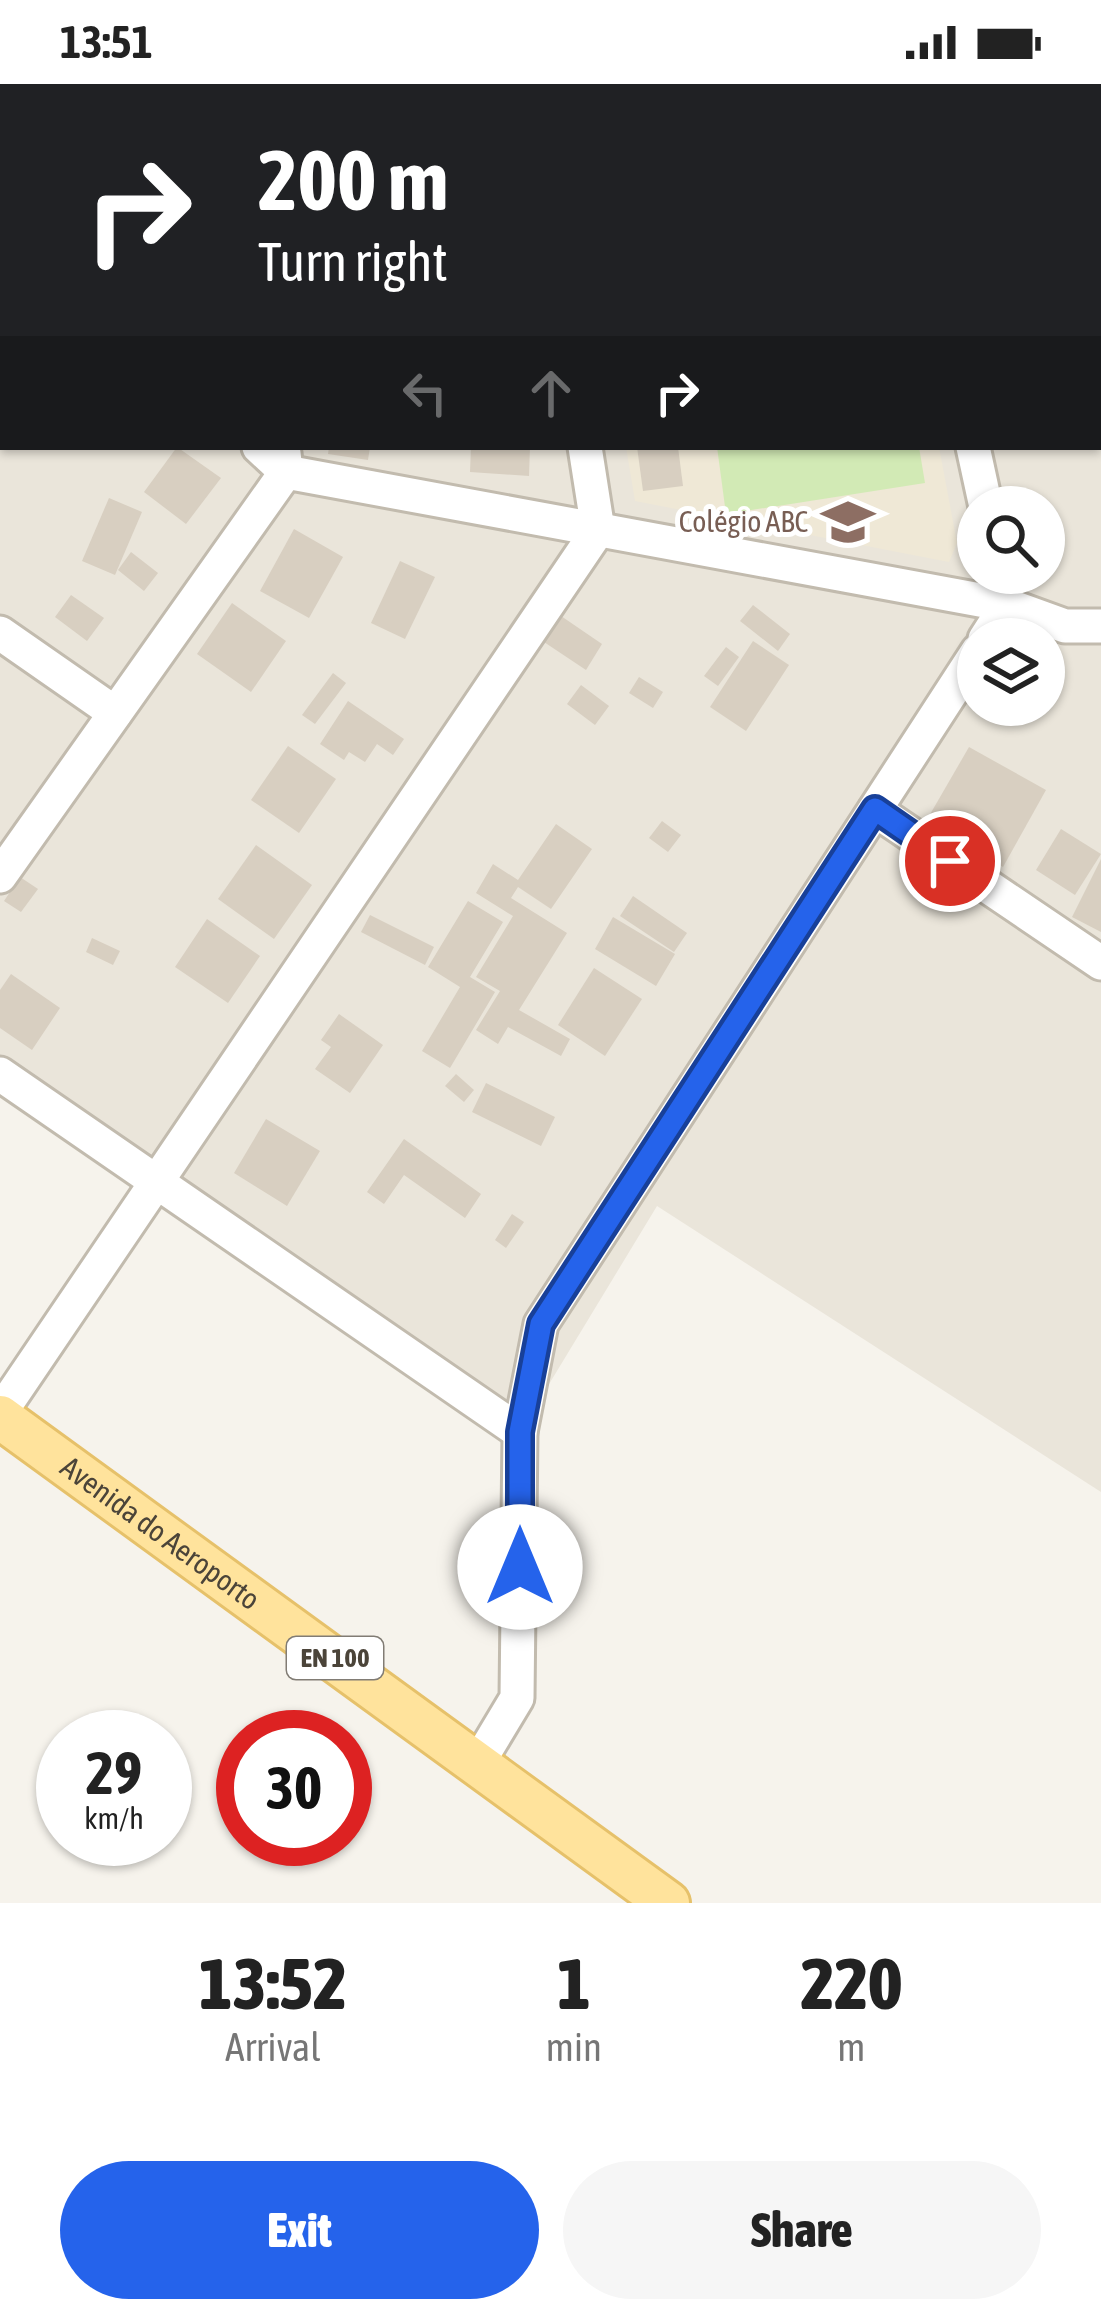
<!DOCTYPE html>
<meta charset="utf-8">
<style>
:root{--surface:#fff;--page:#f6f6f6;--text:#222;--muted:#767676;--accent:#2563eb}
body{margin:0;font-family:"Asap Condensed",sans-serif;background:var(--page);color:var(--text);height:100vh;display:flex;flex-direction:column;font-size:45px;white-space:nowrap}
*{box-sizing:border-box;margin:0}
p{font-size:39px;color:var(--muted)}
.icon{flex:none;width:66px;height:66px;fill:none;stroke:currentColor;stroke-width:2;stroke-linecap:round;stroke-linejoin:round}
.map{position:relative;height:1819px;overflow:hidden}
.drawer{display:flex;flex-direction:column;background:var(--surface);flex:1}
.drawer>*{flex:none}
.top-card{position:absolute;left:0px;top:0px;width:1101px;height:366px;box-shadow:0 3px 9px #0004;background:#202124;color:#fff;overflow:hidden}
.controls{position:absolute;left:957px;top:402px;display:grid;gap:24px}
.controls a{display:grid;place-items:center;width:108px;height:108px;border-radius:50%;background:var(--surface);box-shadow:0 3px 9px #0004;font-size:60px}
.speed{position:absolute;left:36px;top:1626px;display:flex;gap:24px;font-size:60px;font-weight:700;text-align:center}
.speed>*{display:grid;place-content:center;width:156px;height:156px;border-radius:50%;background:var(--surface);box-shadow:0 3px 9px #0004;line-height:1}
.speed small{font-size:30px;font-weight:400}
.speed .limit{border:18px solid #d22;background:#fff;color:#111}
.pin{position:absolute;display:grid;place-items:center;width:102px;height:102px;color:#fff;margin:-51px;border:6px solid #fff;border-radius:50%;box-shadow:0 3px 12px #0007}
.me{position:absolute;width:132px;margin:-66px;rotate:0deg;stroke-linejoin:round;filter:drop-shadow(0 0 9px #0008)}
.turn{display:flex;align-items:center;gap:42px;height:252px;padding:0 60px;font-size:54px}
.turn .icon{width:156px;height:156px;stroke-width:2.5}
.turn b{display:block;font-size:84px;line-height:102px}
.lanes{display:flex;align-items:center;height:114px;padding:0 60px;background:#0003;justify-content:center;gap:60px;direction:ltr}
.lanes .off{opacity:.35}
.eta{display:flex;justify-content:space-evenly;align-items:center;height:204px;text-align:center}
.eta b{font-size:72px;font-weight:800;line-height:84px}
.primary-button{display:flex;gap:24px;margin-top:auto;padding:24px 60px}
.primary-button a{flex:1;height:138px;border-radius:72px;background:var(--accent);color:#fff;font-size:48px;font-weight:800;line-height:138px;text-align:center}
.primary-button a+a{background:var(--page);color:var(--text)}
.status{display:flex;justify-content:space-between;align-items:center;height:84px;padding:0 60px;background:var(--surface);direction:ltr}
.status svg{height:33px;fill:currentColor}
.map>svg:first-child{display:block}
</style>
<div class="status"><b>13:51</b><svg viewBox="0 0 49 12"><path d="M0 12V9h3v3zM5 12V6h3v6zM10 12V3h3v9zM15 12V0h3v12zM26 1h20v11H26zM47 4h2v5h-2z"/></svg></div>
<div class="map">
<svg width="1101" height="1819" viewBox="0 0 1101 1819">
<rect width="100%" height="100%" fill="#f6f3ec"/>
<!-- residential -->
<path fill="#eae5da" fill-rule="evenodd" d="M0,0h1101v1408l-444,-286 -137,226 -520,-358zM3,3h1095v360h-1095zM978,423h66v66h-66zM978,555h66v66h-66z"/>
<!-- education -->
<path fill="#efe8d6" d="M626,363h313l18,96 -8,19 -314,-61z"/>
<!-- green -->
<path fill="#d2eab5" d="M717,363h202l6,36 -199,31z"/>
<!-- building -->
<g fill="#d8cfc1">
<path d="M177,363l44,31 -35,46 -42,-32z"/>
<path d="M329,363h41l-2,13 -40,-6z"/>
<path d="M471,363h59l-1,29 -59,-4z"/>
<path d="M637,363h41l5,39 -40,5z"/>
<path d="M109,414l33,14 -27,63 -33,-14z"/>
<path d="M294,445l49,28 -34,61 -49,-27z"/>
<path d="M131,468l27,21 -14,18 -26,-21z"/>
<path d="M400,477l35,16 -30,62 -34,-16z"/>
<path d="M71,511l33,23 -17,23 -32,-24z"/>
<path d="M232,519l54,38 -35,51 -54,-38z"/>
<path d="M753,521l37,29 -12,17 -38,-30z"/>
<path d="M561,532l41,28 -16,26 -42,-28z"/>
<path d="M753,557l36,24 -43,66 -36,-24z"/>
<path d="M726,563l13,10 -21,29 -14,-10z"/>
<path d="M333,589l13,10 -31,41 -13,-9z"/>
<path d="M639,593l24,15 -10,16 -24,-15z"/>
<path d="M581,601l28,21 -14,19 -28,-21z"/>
<path d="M348,617l56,38 -11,16 -16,-11 -12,18 -16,-10 -5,8 -24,-16z"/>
<path d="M288,662l48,33 -37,54 -48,-33z"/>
<path d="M969,663l77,43 -43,77 -78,-44z"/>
<path d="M662,737l19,14 -13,17 -19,-14z"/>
<path d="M556,740l36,25 -41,60 -33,-22 -7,11 56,35 -48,77 51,29 -9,17 -53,-29 -10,17 -22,-14 24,-39 -24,-14 37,-61 -37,-23 17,-29 25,16z"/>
<path d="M1061,745l40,25 -26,41 -39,-25z"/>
<path d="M256,761l56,40 -38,54 -56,-40z"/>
<path d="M1101,775v73l-29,-15z"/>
<path d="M20,793l18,12 -17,23 -17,-11z"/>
<path d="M633,812l54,37 -13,19 -54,-36z"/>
<path d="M468,817l35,21 -33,55 25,15 -45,76 -28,-17 38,-64 -32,-20z"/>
<path d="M370,831l64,32 -9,18 -64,-33z"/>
<path d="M613,833l62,37 -19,32 -61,-37z"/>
<path d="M207,835l53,37 -32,47 -53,-36z"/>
<path d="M92,854l28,13 -7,14 -27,-13z"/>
<path d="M594,884l48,31 -37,57 -47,-31z"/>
<path d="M11,890l49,34 -28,42 -32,-22v-38z"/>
<path d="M339,930l44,31 -33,48 -35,-24 16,-22 -10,-7z"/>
<path d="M456,990l18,16 -10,12 -19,-16z"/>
<path d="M486,999l69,34 -14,29 -69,-34z"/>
<path d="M266,1035l54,32 -33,55 -53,-33z"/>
<path d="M404,1055l77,55 -16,24 -61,-43 -20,29 -17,-12z"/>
<path d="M512,1130l12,8 -18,26 -11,-8z"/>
</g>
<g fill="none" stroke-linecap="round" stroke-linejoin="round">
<!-- minor casing -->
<g stroke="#c2bbae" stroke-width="39">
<g id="minor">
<path d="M233,0v3"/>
<path d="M530,0v3"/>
<path d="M762,0l2,3"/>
<path d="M894,0l1,3"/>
<path d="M0,124l3,2"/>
<path d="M1098,171h3"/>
<path d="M259,363l27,25 721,133 58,21h36"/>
<path d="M973,363l13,60"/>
<path d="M0,549l115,80"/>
<path d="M985,555l22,-34 -7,-32"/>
<path d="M875,726l226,153"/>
<path d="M0,792l286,-404 -2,-19"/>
<path d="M0,990l520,358"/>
<path d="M0,1329l598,-883 -13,-83"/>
<path d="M478,1679l39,-65 3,-266 21,-108 437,-673"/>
</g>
</g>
<!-- major casing -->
<g stroke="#e6c16a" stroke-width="48">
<g id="major">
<path id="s1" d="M0,1333l668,486"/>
</g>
</g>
<!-- minor -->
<use href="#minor" stroke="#fff" stroke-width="33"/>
<!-- major -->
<use href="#major" stroke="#ffe39c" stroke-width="42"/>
</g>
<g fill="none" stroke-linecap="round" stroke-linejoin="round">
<!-- route casing -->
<g stroke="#184099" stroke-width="30">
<path id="route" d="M520,1483v-135l21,-108 334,-515 75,52"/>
</g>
<!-- route -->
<use href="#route" stroke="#2563eb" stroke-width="21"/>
</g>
<!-- icons -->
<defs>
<g id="university-bare" transform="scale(4.14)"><path d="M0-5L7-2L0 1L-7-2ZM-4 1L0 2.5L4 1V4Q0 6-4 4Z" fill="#8d6e63" stroke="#fff" stroke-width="2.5" paint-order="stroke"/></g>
</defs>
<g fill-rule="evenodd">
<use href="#university-bare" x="848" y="438"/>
</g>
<g text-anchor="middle" stroke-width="10" stroke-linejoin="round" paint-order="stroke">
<!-- shield labels -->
<rect fill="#fff" stroke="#817c74" stroke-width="3" x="287" y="1553" width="96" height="42" rx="9"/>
<g font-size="27" font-weight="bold" fill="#4b4439">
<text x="335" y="1583">EN 100</text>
</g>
<!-- education labels -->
<g font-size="30" fill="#785e54" stroke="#fff" text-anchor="end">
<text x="808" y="448">Colégio ABC</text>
</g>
<!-- street labels -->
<g font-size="30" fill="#4b4439" stroke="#fff">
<text dy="10" stroke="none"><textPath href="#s1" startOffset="198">Avenida do Aeroporto</textPath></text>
</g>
</g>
</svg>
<div class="controls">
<a><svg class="icon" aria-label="search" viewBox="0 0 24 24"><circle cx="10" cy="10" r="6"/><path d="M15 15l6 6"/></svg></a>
<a><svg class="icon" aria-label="layers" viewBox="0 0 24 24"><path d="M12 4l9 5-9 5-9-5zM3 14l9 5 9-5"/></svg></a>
</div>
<div class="speed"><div>29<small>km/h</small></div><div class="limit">30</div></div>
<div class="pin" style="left:950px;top:777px;background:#d93025"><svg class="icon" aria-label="arrive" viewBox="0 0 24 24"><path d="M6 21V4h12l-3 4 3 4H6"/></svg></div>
<svg class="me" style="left:520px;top:1483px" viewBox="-20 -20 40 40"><circle r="19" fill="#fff"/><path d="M0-13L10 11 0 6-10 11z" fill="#2563eb"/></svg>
<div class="top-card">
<div class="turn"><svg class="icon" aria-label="right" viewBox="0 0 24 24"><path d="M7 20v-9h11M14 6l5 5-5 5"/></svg><div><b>200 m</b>Turn right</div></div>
<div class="lanes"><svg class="icon off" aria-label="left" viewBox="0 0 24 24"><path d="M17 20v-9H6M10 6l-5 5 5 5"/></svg><svg class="icon off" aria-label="ahead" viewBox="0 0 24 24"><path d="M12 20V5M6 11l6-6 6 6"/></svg><svg class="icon" aria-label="right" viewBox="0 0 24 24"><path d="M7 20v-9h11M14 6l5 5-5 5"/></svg></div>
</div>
</div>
<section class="drawer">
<div class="eta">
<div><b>13:52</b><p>Arrival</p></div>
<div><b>1</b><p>min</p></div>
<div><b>220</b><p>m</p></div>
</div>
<div class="primary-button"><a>Exit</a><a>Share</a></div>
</section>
